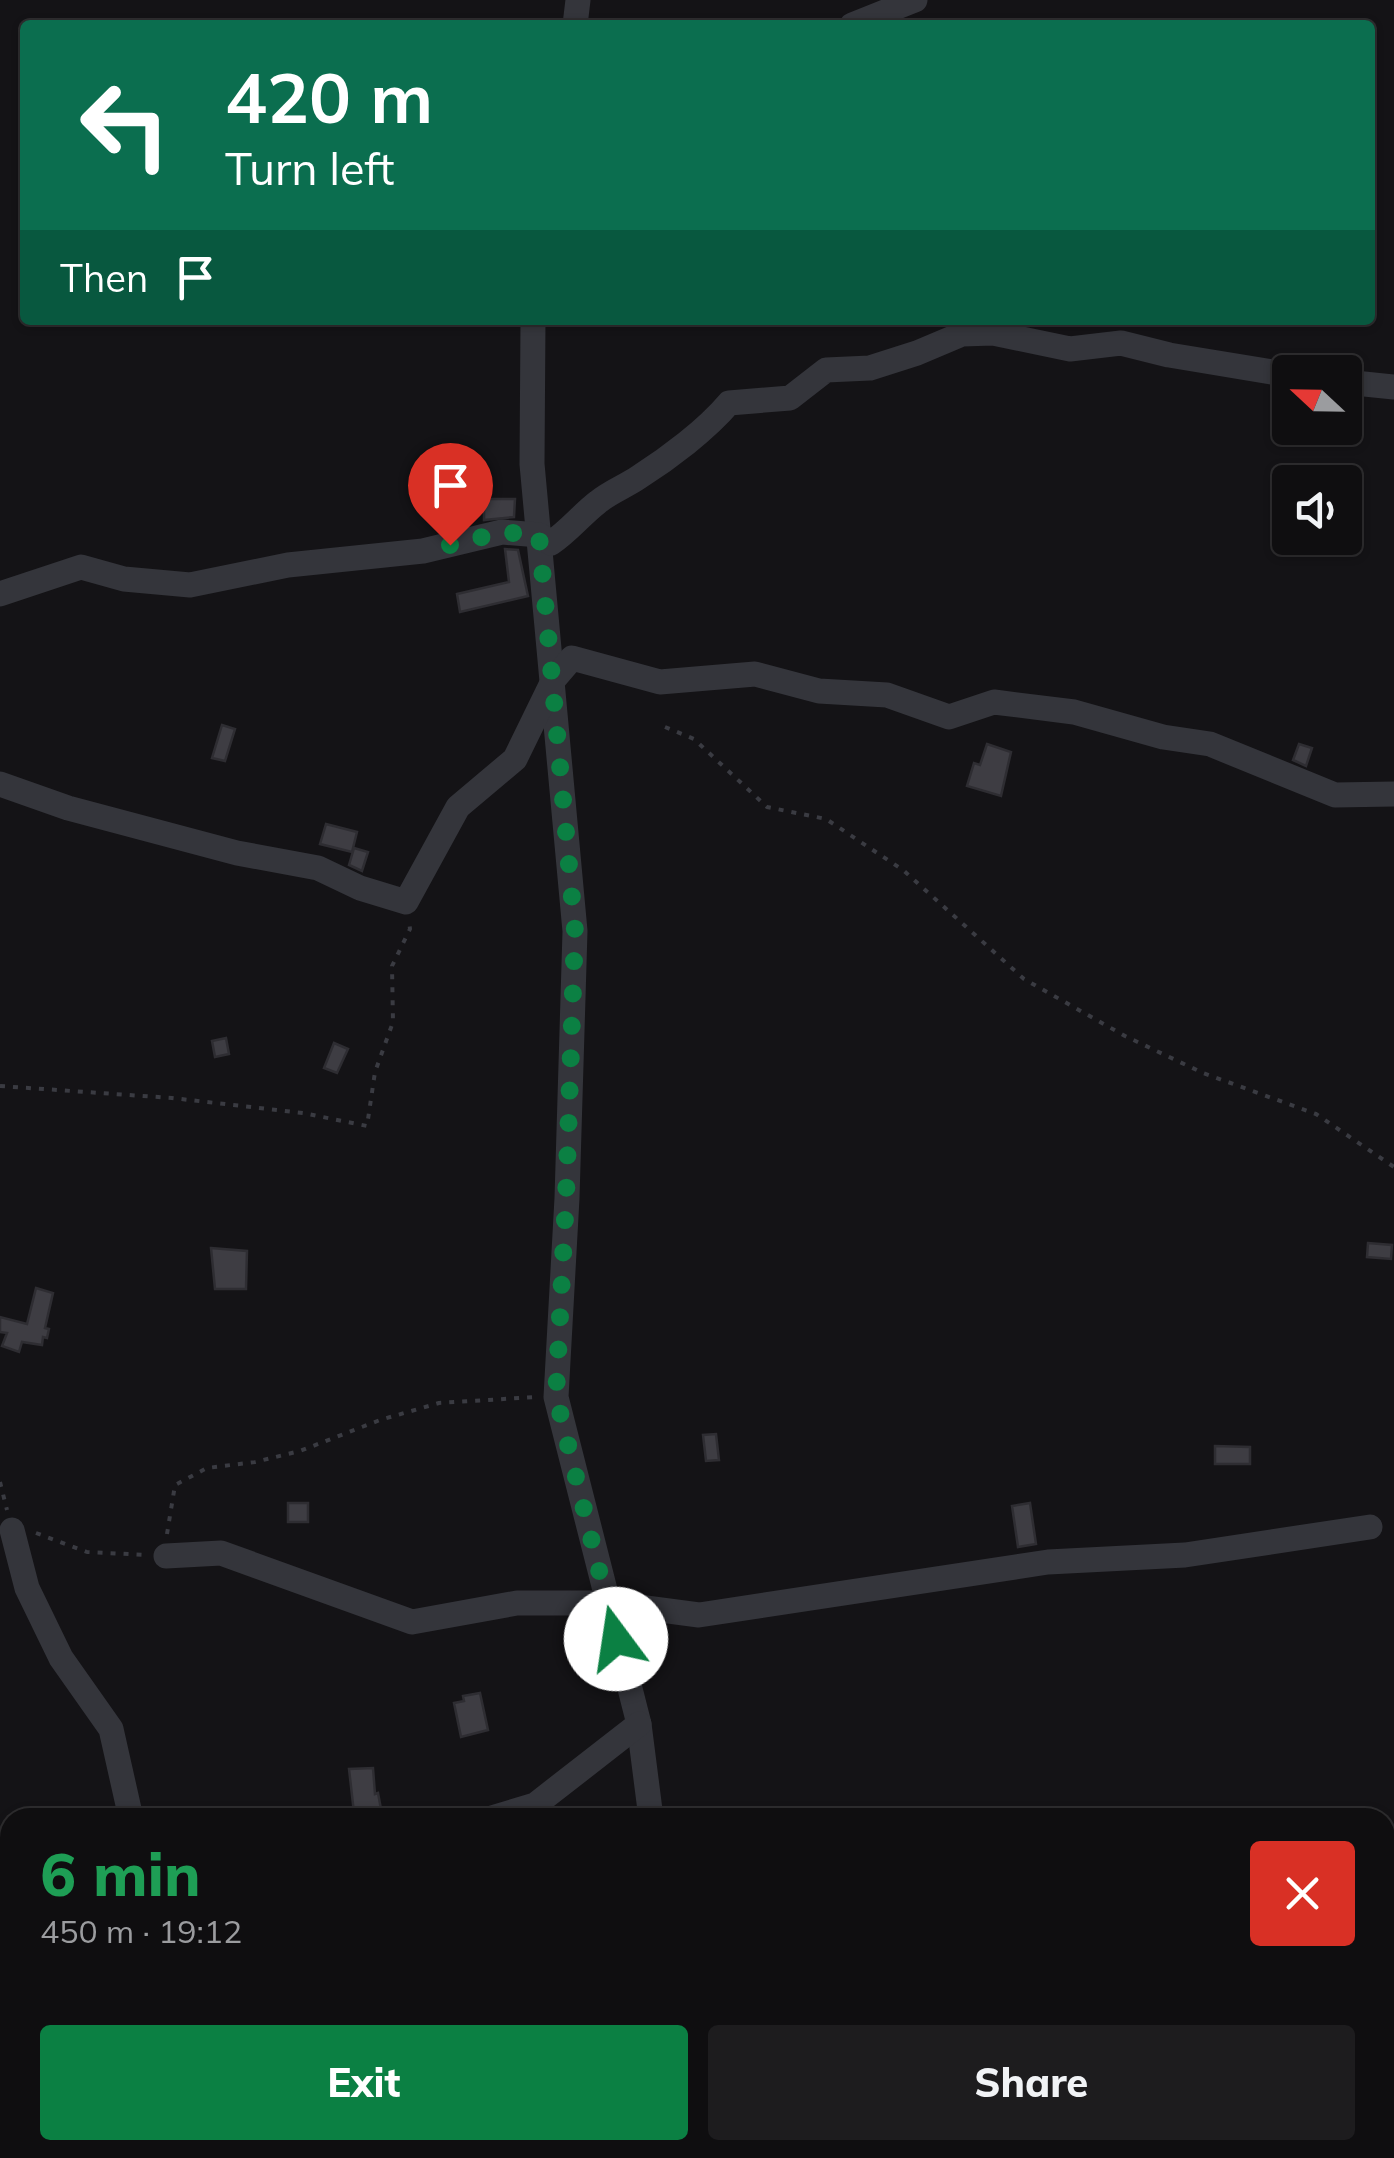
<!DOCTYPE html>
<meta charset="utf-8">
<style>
:root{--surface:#0f0e10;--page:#1d1c1e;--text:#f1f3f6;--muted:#9b9c9f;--line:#2f2e30;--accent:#0b8043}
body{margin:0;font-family:Mulish,sans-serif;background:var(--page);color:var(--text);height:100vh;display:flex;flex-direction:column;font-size:38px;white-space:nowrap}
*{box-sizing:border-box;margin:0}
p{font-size:32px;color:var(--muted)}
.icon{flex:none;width:55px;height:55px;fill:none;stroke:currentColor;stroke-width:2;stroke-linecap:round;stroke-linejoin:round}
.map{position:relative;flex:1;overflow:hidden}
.sheet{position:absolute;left:0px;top:1808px;width:1395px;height:352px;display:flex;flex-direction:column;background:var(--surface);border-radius:30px 30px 0 0;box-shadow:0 2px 8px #0004,0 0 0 2px var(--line)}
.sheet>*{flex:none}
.top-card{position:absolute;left:20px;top:20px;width:1355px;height:305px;border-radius:10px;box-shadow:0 2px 8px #0004,0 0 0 2px var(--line);background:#0b6e4f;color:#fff;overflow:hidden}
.needle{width:65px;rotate:292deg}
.tools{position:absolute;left:1272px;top:355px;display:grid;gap:20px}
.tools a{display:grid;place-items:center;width:90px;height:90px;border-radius:10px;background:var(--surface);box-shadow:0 2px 8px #0004,0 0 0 2px var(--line);font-size:50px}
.pin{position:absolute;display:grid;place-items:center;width:85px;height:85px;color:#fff;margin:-102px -42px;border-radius:50% 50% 50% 0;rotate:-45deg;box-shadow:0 0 10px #0007}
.pin .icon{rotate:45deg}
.me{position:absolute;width:110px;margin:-55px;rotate:346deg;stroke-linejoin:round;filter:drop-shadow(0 0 8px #0008)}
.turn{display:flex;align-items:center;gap:35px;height:210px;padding:0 40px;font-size:45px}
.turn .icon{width:130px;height:130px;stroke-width:2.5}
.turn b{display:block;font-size:70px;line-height:85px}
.then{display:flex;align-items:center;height:95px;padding:0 40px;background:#0003;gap:20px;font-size:38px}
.round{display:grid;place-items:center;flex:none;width:105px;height:105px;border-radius:10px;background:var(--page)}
.overview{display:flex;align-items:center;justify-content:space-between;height:170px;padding:0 40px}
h1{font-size:60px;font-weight:800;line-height:75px;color:#1e9e55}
.action{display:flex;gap:20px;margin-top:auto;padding:20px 40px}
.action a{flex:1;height:115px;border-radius:10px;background:var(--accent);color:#fff;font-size:40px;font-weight:800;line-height:115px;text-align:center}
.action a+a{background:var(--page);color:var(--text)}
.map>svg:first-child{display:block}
</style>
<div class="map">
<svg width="1394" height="2158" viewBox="0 0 1394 2158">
<rect width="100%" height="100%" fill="#141316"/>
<!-- building -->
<g fill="#3e3d43" stroke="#2e2d32" stroke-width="2.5">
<path d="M484,499h31l-1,18 -30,3z"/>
<path d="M505,549l13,1 10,46 -68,16 -3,-18 52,-12z"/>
<path d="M222,725l13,4 -10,32 -13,-3z"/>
<path d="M987,744l24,8 -10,44 -34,-10 7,-23 6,2z"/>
<path d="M1299,744l13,4 -6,18 -13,-6z"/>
<path d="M326,824l31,8 -5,20 -32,-8z"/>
<path d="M354,848l14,4 -6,19 -13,-6z"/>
<path d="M226,1038l3,16 -14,3 -3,-16z"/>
<path d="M334,1043l14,6 -11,24 -13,-5z"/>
<path d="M1368,1243l24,2 -1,14 -24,-2z"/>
<path d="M211,1248l36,3 -1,38h-31z"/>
<path d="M36,1288l17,5 -8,35 4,1 -2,9 -4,-1 -1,8 -20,-3 -3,10 -17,-6 5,-13 -7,-1v-15l27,7z"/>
<path d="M716,1434l3,26 -13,1 -3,-26z"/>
<path d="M1215,1446l35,1v17h-35z"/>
<rect x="288" y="1503" width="20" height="19"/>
<path d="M1030,1503l6,41 -18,3 -6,-41z"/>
<path d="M480,1693l8,37 -27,7 -7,-34 10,-2 -1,-5z"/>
<path d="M373,1768l2,26 3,-1 3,16 -27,4 -5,-44z"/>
</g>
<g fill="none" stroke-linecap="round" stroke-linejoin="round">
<!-- path -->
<g stroke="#3a3b42" stroke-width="4" stroke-dasharray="5 8" stroke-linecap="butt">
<path d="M665,727l29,12 73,68 59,12 77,51 121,109 101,57 78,37 113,41 78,53"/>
<path d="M0,1086l172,12 131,15 64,13 8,-54 18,-50 -1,-56 18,-37 -1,-8"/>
<path d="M0,1482l7,28"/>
<path d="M36,1533l51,19 61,3"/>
<path d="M167,1534l8,-49 32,-17 48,-6 45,-11 80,-31 59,-17 97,-6"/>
</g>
<!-- minor -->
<g stroke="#34353b" stroke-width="25">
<path d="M575,25l3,-25"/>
<path d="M852,25l63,-25"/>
<path d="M533,320l-1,144 43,467 -8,267 -11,199 83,327 12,94"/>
<path d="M1345,382l49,5"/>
<path d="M0,594l81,-27 43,12 66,6 98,-20 135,-14 79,-19 37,3 12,8c18,-12 30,-28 47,-41 12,-10 28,-16 41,-25 30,-19 67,-47 90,-74l61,-5 36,-28 44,-2 47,-15 45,-19 31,-1 77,16 51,-6 48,12 121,20"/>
<path d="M0,784l68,24 169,45 81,15 42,20 46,14 52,-95 57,-48 39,-80 18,-21 88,24 95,-8 64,17 68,4 62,22 45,-15 80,10 89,25 47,7 125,51 59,-1"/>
<path d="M12,1530l15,58 34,70 50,71 20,89"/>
<path d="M166,1556l55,-3 191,69 105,-19h91l91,12 349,-53 137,-7 185,-28"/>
<path d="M492,1818l43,-13 104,-81"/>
<path d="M0,2116l10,-9"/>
<path d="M788,2150l3,8"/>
<path d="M1026,2150l1,8"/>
</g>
</g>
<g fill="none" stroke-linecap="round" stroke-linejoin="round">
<!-- route -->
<path stroke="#0b8043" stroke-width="18" stroke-dasharray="0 32.4" d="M450,545l52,-13 37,3 36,396 -9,267 -10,198 60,243"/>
</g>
</svg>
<div class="tools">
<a><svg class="needle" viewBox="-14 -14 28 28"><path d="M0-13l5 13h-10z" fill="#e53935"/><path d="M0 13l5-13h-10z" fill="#9b9c9f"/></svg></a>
<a><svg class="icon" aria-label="sound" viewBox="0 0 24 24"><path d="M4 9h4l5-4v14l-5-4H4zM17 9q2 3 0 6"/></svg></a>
</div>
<div class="pin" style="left:450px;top:545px;background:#d93025"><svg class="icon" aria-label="arrive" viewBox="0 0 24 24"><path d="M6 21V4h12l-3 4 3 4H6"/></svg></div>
<svg class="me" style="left:616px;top:1639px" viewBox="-20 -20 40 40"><circle r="19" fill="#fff"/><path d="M0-13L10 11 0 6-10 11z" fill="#0b8043"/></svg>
<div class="top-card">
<div class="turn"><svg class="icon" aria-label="left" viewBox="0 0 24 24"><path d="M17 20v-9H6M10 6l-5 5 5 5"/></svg><div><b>420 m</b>Turn left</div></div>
<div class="then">Then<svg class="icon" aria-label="arrive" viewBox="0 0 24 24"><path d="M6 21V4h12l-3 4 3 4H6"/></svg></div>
</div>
<section class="sheet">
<div class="overview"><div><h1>6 min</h1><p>450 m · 19:12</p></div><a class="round" style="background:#d93025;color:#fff"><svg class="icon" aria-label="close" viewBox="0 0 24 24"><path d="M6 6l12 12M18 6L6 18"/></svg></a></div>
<div class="action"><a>Exit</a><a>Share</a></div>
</section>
</div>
